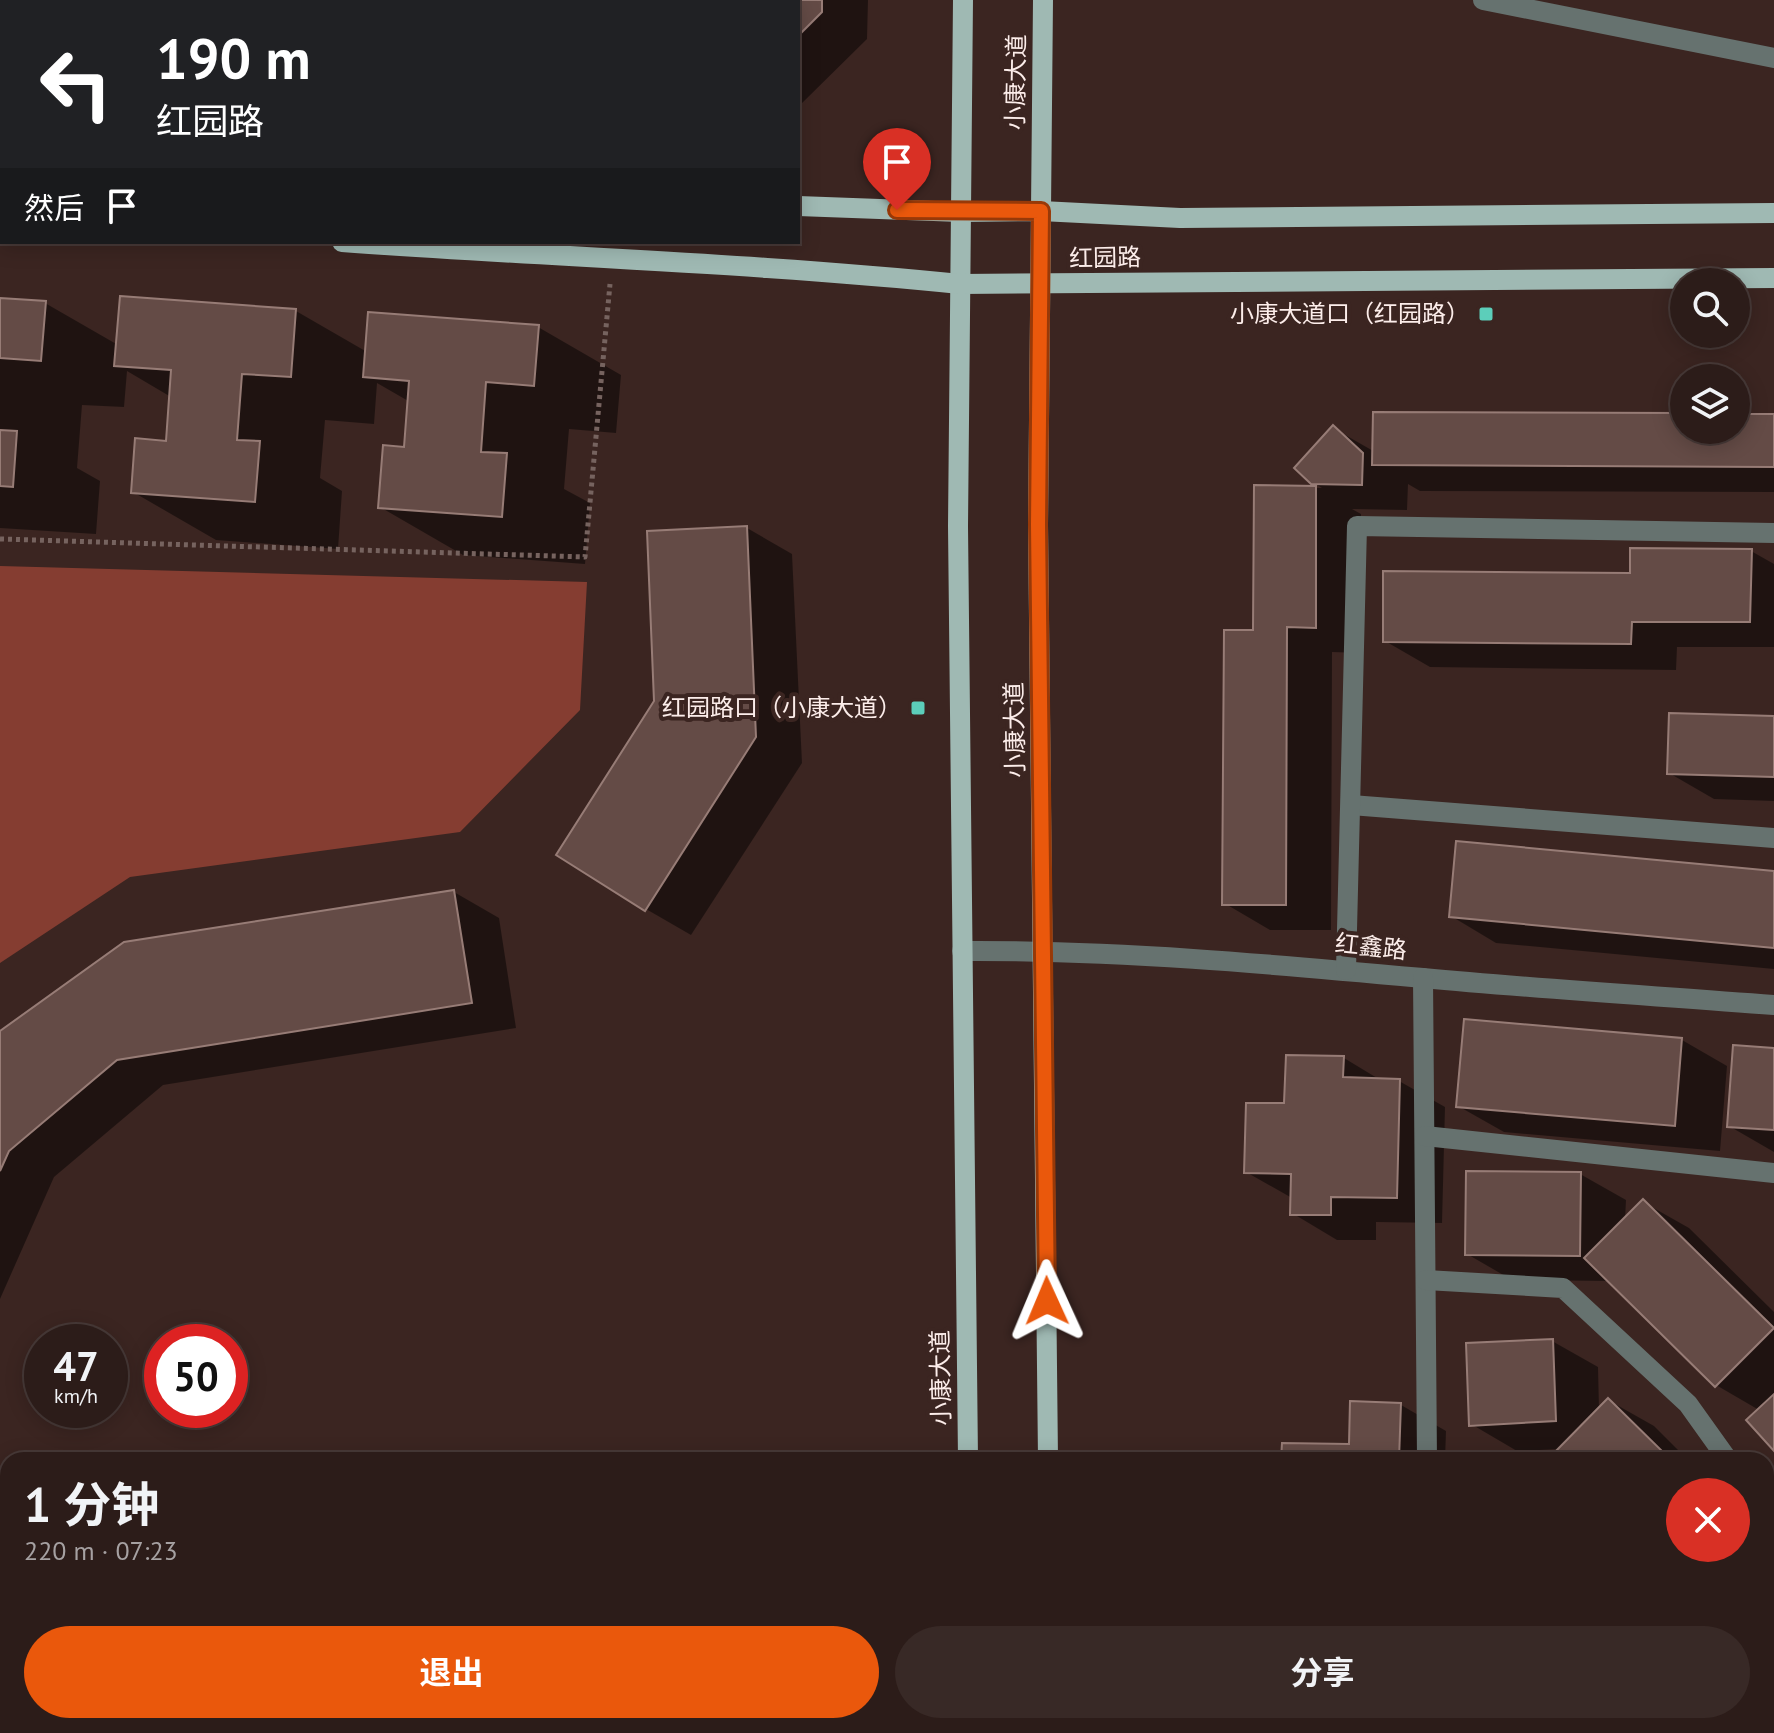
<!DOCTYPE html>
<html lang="zh">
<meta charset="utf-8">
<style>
:root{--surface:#2c1c19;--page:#382926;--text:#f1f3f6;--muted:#a6a1a2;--line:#483a38;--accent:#ea580c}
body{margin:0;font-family:"PT Sans","Noto Sans SC",sans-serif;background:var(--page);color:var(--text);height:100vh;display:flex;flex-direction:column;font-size:30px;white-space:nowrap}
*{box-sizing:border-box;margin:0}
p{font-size:26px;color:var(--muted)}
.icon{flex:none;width:44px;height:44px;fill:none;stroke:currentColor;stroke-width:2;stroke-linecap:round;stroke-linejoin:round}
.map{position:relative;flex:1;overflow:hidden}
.details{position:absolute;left:0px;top:1452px;width:1774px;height:282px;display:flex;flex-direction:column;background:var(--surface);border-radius:24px 24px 0 0;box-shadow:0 4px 20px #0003,0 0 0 2px var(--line)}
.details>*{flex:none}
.hud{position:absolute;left:0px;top:0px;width:800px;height:244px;box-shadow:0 4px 20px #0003,0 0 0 2px var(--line);background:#202124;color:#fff;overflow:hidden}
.controls{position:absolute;left:1670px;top:268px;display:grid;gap:16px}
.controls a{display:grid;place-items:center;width:80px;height:80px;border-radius:50%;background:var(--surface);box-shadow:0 4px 20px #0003,0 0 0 2px var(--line);font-size:40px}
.speed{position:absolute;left:24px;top:1324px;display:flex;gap:16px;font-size:40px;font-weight:700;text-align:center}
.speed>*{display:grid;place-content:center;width:104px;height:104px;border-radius:50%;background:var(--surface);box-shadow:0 4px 20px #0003,0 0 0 2px var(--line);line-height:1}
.speed small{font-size:20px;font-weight:400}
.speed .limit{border:12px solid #d22;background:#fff;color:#111}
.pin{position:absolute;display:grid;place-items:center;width:68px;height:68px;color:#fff;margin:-82px -34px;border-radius:50% 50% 50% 0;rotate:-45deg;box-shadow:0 0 8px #0007}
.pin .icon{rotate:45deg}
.me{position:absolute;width:88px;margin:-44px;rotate:359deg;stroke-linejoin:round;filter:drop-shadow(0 0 6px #0008)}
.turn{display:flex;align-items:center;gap:28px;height:168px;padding:0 24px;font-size:36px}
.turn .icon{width:104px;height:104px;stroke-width:2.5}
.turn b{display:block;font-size:56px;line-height:68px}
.then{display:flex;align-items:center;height:76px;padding:0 24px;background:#0003;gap:16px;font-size:30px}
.round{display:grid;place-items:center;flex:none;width:84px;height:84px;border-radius:42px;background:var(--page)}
.overview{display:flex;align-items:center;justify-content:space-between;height:136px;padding:0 24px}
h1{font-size:48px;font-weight:700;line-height:60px}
.cta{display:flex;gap:16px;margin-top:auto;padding:16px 24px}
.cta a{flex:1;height:92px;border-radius:48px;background:var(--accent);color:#fff;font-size:32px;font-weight:700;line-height:92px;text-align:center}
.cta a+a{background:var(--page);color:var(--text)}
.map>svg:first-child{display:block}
</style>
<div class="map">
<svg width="1774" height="1733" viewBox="0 0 1774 1733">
<rect width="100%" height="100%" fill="#3b2521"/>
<!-- green -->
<g fill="#853d31">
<path d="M0,566l587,16 -7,128 -120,122 -330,45 -130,86z"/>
<path d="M1491,1726h71l-9,7h-68z"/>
</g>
<!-- shadow -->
<g fill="#0007">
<path d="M0,0h41l-39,2v109z"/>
<path d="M158,0h129l-129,2z"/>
<path d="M753,0h115l-1,39 -69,68v-105h-47z"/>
<path d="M0,300l45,3 73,42 178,-34 71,41 171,-25 83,48 -5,58 -47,-4 -5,60 26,14 -5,61 -122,-9 -83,-48 26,-58 4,-47 -33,-19 -3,41 -49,-4 -5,58 22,13 -4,58 -122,-9 -83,-48 34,-49 4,-46 -44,-26 -3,36 -42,-2 -5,63 23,13 -4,53 -96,-6z"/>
<path d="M1684,415v15h52v-14h38v76l-354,-1 -12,-7 -1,26 -55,-1 9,5v139l-29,-1 -1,278h-61l-46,-27 31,-271 1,-145 66,1 -10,-6 21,-54 42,24z"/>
<path d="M747,528l45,26 10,209 -111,172 -45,-26 10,-207z"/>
<path d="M1751,551l23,13v83h-97l-1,23 -246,-3 -45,-26 247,-66z"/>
<path d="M1774,718v83l-60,-2 -45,-26z"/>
<path d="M1774,873v96l-278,-26 -45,-27z"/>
<path d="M454,892l45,26 17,110 -353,57 -109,92 -54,122v-265z"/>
<path d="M1682,1040l45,26 -7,85 -216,-19 -46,-26z"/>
<path d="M1774,1050v102l-45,-26z"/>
<path d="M1344,1058l38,23h17l46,26 -3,116 -66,-1v18h-39l-45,-27v-15l-46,-26 40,-67z"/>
<path d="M1580,1174l46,26 -1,20 18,-18 46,26 85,84v136l-15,-38 -43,-25 -105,-104 -99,-1 -45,-26z"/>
<path d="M1552,1341l46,26 1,42 9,-9 46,26 34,34h-132l4,-11 -43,2 -46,-27z"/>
<path d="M1401,1405l45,26 -1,29h-162l68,-14z"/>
<path d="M1766,1537l8,8v188h-100l3,-7h89z"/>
<path d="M0,1632l8,15v79h44l3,7h-55z"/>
</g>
<!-- building -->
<g fill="#644b46" stroke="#977c76" stroke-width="2">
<path d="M156,0h84l-84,2z"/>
<path d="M750,0h72v12l-24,24v-34h-50z"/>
<rect x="0" y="28" width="2" height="61"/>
<path d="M120,296l176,13 -5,68 -49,-3 -5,66 23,1 -5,61 -124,-9 4,-55 31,3 5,-71 -57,-4z"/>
<path d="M0,298l46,3 -5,60 -41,-3z"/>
<path d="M368,312l171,13 -5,61 -48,-4 -5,70 26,1 -5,64 -124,-9 5,-63 21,2 5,-66 -46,-4z"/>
<path d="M1373,412l311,1v17h52v-16h38v53l-402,-2z"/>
<path d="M1333,425l30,28 -1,32 -51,-1 -17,-16z"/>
<path d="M0,430l17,1 -4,56 -13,-1z"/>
<path d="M1254,485l62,1v142l-29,-1 -1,278h-64l2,-275h29z"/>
<path d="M747,526l9,211 -111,174 -89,-56 98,-154 -7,-170z"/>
<path d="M1630,548l122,1 -2,73h-118l-1,22 -248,-2v-71l247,2z"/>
<path d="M1669,713l105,3v61l-107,-3z"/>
<path d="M1456,841l318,30v77l-325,-31z"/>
<path d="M454,890l18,113 -355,57 -108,91 -9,20v-140l124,-89z"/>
<path d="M1464,1019l218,19 -7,88 -219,-19z"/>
<path d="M1733,1045l41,3v82l-47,-3z"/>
<path d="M1286,1055l58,1 -1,21 57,2 -3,119 -66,-1v18h-41l1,-41 -47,-1 2,-70h38z"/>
<path d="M1466,1171l115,1 -1,84 -115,-1z"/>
<path d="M1643,1199l131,129 -59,59 -131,-129z"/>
<path d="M1553,1339l3,82 -87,5 -3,-83z"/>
<path d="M1774,1394v57l-28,-31z"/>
<path d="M1608,1398l55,54 -7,8h-103l-3,-3z"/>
<path d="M1350,1401l51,2 -2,57h-118l1,-17 67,1z"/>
<path d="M492,1459l239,1h1h-241z"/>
<path d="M1766,1596l8,67 -8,59z"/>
<path d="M0,1686l8,15v25h12l2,7h-22z"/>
<path d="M1675,1726h90l-1,7h-92z"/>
</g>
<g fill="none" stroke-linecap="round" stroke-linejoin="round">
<!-- path -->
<path stroke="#76635f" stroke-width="5" stroke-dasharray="4 4" stroke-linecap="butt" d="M0,539l585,18 25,-273"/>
<!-- minor -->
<g stroke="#66726f" stroke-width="20">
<path d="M331,0v2"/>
<path d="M1483,0l291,58"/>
<path d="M699,2v-2"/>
<path d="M1351,805l423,33"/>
<path d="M962,951c154,-1 308,13 461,27 117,11 234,18 351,27"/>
<path d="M1346,970l11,-444 417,7"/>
<path d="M1423,978l4,482"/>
<path d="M1425,1136l349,37"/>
<path d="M1426,1280l137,8 125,116 40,56"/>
<path d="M1766,1515l8,11"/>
<path d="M1428,1726v7"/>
</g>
<!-- major -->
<g stroke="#9fb9b3" stroke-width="20">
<path d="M963,0l-5,526 10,934"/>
<path d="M1043,0l-5,525 10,935"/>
<path d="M0,153l2,1"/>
<path d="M798,206l163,6 80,-1 139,7 594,-5"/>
<path d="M0,217h2"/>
<path d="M342,242c206,15 413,21 618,42l814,-6"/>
<path d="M970,1733v-7"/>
<path d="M1049,1733v-7"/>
</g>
</g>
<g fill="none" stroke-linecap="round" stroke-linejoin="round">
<!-- route casing -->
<g stroke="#983908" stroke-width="20">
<path id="route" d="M897,210l144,1 -3,314 9,776"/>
</g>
<!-- route -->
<use href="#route" stroke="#ea580c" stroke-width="14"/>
</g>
<!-- markers -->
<g fill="#5cceba" stroke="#3b2521" stroke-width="3">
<rect x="1478" y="306" width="16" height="16" rx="4"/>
<rect x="910" y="700" width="16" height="16" rx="4"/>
</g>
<g text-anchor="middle" stroke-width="8" stroke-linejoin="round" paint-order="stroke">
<!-- street labels -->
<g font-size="24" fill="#fcedea" stroke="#3b2521">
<text transform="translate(1016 82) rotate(-89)" y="8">小康大道</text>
<text transform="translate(1105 258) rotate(-1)" y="8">红园路</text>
<text transform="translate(1015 730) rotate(-91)" y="8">小康大道</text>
<text transform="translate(1371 947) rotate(6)" y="8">红鑫路</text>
<text transform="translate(941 1378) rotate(-91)" y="8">小康大道</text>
</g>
<!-- poi labels -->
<g font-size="24" fill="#fcedea" stroke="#3b2521" text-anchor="end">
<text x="1470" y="322">小康大道口（红园路）</text>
<text x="902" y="716">红园路口（小康大道）</text>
</g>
</g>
</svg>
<div class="controls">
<a><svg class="icon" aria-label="search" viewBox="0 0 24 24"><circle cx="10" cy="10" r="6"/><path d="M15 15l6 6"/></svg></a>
<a><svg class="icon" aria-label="layers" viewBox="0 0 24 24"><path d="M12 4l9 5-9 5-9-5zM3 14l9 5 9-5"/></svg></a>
</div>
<div class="speed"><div>47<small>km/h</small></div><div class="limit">50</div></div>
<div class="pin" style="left:897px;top:210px;background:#d93025"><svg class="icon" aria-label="arrive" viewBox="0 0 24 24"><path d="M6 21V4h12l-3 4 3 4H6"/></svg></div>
<svg class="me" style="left:1047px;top:1301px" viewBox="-20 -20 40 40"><path d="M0-17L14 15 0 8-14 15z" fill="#ea580c" stroke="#fff" stroke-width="4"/></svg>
<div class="hud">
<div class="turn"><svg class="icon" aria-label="left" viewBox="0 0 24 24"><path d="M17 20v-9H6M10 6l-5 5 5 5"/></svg><div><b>190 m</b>红园路</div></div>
<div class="then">然后<svg class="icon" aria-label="arrive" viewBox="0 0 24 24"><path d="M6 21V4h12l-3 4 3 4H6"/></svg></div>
</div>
<section class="details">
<div class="overview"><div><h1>1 分钟</h1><p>220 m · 07:23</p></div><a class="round" style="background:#d93025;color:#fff"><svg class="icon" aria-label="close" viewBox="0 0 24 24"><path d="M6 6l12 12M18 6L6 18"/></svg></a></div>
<div class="cta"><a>退出</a><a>分享</a></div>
</section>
</div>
